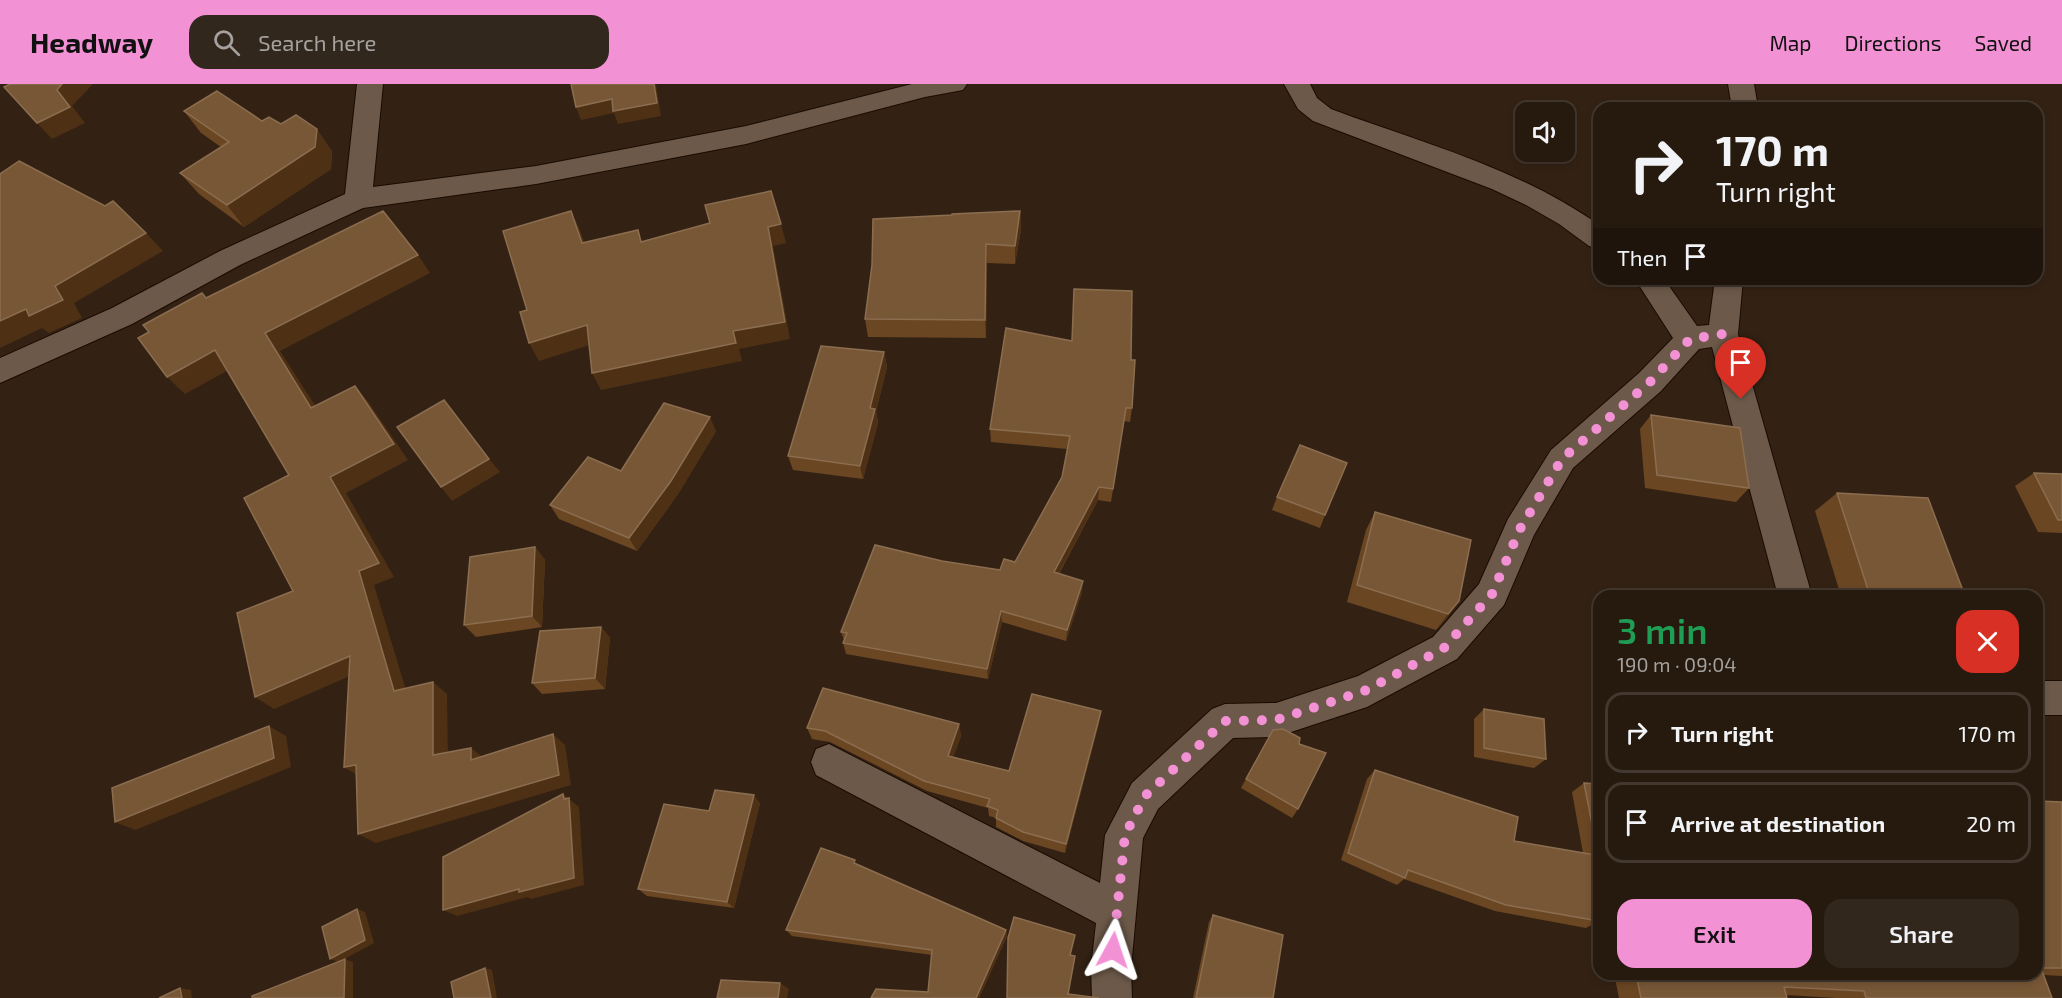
<!DOCTYPE html>
<meta charset="utf-8">
<style>
:root{--surface:#261a0f;--page:#32271d;--text:#f1f3f6;--muted:#a4a19e;--line:#42382f;--accent:#f391d5}
body{margin:0;font-family:"Exo 2",sans-serif;background:var(--page);color:var(--text);height:100vh;display:flex;flex-direction:column;font-size:22px;white-space:nowrap}
*{box-sizing:border-box;margin:0}
p{font-size:20px;color:var(--muted)}
.icon{flex:none;width:33px;height:33px;fill:none;stroke:currentColor;stroke-width:2;stroke-linecap:round;stroke-linejoin:round}
.map{position:relative;flex:1;overflow:hidden}
.sheet{position:absolute;left:1593px;top:506px;width:450px;height:390px;display:flex;flex-direction:column;background:var(--surface);border-radius:18px;box-shadow:0 3px 9px #0003,0 0 0 2px var(--line)}
.sheet>*{flex:none}
.top-card{position:absolute;left:1593px;top:18px;width:450px;height:183px;border-radius:18px;box-shadow:0 3px 9px #0003,0 0 0 2px var(--line);background:#261a0f;color:var(--text);overflow:hidden}
.buttons{position:absolute;left:1515px;top:18px;display:grid;gap:12px}
.buttons a{display:grid;place-items:center;width:60px;height:60px;border-radius:12px;background:var(--surface);box-shadow:0 3px 9px #0003,0 0 0 2px var(--line);font-size:30px}
.pin{position:absolute;display:grid;place-items:center;width:51px;height:51px;color:#fff;margin:-62px -26px;border-radius:50% 50% 50% 0;rotate:-45deg;box-shadow:0 0 6px #0007}
.pin .icon{rotate:45deg}
.me{position:absolute;width:66px;margin:-33px;rotate:5deg;stroke-linejoin:round;filter:drop-shadow(0 0 4px #0008)}
.turn{display:flex;align-items:center;gap:21px;height:126px;padding:0 24px;font-size:27px}
.turn .icon{width:78px;height:78px;stroke-width:2.5}
.turn b{display:block;font-size:42px;line-height:51px}
.then{display:flex;align-items:center;height:57px;padding:0 24px;background:#0003;gap:12px;font-size:22px}
.round{display:grid;place-items:center;flex:none;width:63px;height:63px;border-radius:18px;background:var(--page)}
.headline{display:flex;align-items:center;justify-content:space-between;height:102px;padding:0 24px}
h1{font-size:36px;font-weight:600;line-height:45px;color:#1e9e55}
.button{display:flex;gap:12px;margin-top:auto;padding:12px 24px}
.button a{flex:1;height:69px;border-radius:18px;background:var(--accent);color:#111;font-size:24px;font-weight:600;line-height:69px;text-align:center}
.button a+a{background:var(--page);color:var(--text)}
ul{padding:0;list-style:none}
li{display:flex;align-items:center;gap:18px;height:81px;margin:0 12px 9px;padding:0 12px;border:3px solid var(--line);border-radius:18px}
li div{flex:1}
li b{display:block;font-size:22px}
li em{font-style:normal}
header{display:flex;align-items:center;gap:36px;box-sizing:border-box;height:84px;padding:0 30px;background:var(--accent);color:#111}
header strong{font-size:28px}
nav{display:flex;gap:33px;margin-inline-start:auto;font-size:21px}
.search{width:420px;height:54px;background:var(--page);display:flex;align-items:center;gap:15px;box-sizing:border-box;padding:0 21px;border-radius:18px;color:var(--muted);font-size:22px}
.map>svg:first-child{display:block}
</style>
<header>
<strong>Headway</strong>
<div class="search"><svg class="icon" aria-label="search" viewBox="0 0 24 24"><circle cx="10" cy="10" r="6"/><path d="M15 15l6 6"/></svg>Search here</div>
<nav><a>Map</a><a>Directions</a><a>Saved</a></nav>
</header>
<div class="map">
<svg width="2062" height="914" viewBox="0 0 2062 914">
<rect width="100%" height="100%" fill="#332214"/>
<g fill="none" stroke-linecap="round" stroke-linejoin="round">
<!-- minor casing -->
<g stroke="#1a0b01" stroke-width="2">
<g id="minor">
<path d="M357,0h26l-10,103 163,-21 210,-40 166,-42h55l-4,6 -38,7 -179,47 -210,40 -173,24 -123,57 -108,59 -132,59v-25l112,-50 108,-57 125,-57z"/>
<path d="M1284,0h26l7,14 14,11c91,34 188,59 268,116v24l-10,-3 -30,-22 -33,-19 -34,-16 -179,-68 -15,-12z"/>
<path d="M1728,0h26l4,24h-26z"/>
<path d="M1635,195h29l33,47 12,-1 6,-46h28l-5,55 74,262h-34l-66,-249 -13,2 -38,42 -88,77 -39,67 -30,70 -47,54 -90,48 -91,30 -43,1 -75,71 -15,29 -12,130 1,30h-40l-1,-30 5,-45 -280,-148 -5,-13 5,-13 13,-5 271,139 5,-48 27,-52 80,-74 13,-5 51,-1 82,-27 75,-39 46,-53 29,-65 43,-69 88,-77 34,-35z"/>
<rect x="2037" y="597" width="25" height="34"/>
</g>
</g>
<!-- minor -->
<use href="#minor" fill="#6c5949" fill-rule="evenodd"/>
</g>
<!-- wall -->
<g fill="#6a4623">
<path d="M184,27l97,13 51,27 -1,18 -87,58 -45,-33 -19,-21 41,-26 -20,-14z"/>
<path d="M1020,127l1,19 -6,34 -28,-1 -1,75 -118,-1 -3,-18 7,-54 80,-50z"/>
<path d="M884,268l3,15 -11,44 2,12 -15,56 -70,-9 -5,-14z"/>
<path d="M1131,276l1,48 -2,14 -6,-1 -13,81 -13,-2 -39,74 23,18 -16,49 -64,-19 -14,57 -142,-25 -3,-11 1,-3 -3,-8 101,-71 58,9 15,-8 47,-85 5,-28 -76,-7 -1,-13z"/>
<path d="M1651,331l98,73 -13,14 -91,-14 -5,-59z"/>
<path d="M716,347l-38,63 -41,57 -78,-32 -9,-14 71,-34z"/>
<path d="M2034,389l28,1v59l-24,-1 -23,-46z"/>
<path d="M1837,409l128,103h-124l-26,-85z"/>
<path d="M1277,413l48,18 -5,13 -48,-18z"/>
<path d="M1375,428l96,28 -24,78 -11,12 -89,-28 19,-72z"/>
<path d="M535,463l10,13 -3,67 -66,10 -12,-12z"/>
<path d="M601,543l9,11 -5,51 -63,5 -10,-11z"/>
<path d="M1484,625l62,50 -12,9 -60,-11v-38z"/>
<path d="M1099,639l-34,130 -42,-12 -27,-14v-9l-7,-2 -1,-8 -61,-17 -97,-49 -18,-3 -5,-11 152,-4 2,12 -8,21 56,14z"/>
<path d="M1273,646l26,14 -1,65 -6,9 -51,-30z"/>
<path d="M1375,686l139,71 69,12 -11,-61 12,-9 15,1v75h-4l4,62 -13,7 -91,-17 -91,-32 -7,6 -56,-25 26,-81z"/>
<path d="M2062,718v174l-18,-1 8,23h-216l-50,-3 1,3h-168l-5,-24h423z"/>
<path d="M760,719l-26,105 -87,-12 -9,-7 71,-78z"/>
<path d="M858,781l148,65 1,6 -28,62 -51,-6 4,-37 -140,-19 -6,-6z"/>
<path d="M1213,831l60,83h-80l16,-76z"/>
</g>
<!-- shaded-wall -->
<g fill="#4e3015">
<path d="M62,0h31l-21,22 13,17 -33,16 -15,-16 20,-33z"/>
<path d="M654,0h2l5,32 -43,8 -4,-11 -33,7 -5,-13z"/>
<path d="M317,45l15,22 -1,18 -87,58 -17,-22z"/>
<path d="M571,127l9,19 11,31 -9,-18z"/>
<path d="M1020,127l1,19 -6,34v-18z"/>
<path d="M781,140l5,19 -13,3 17,93 -51,10 3,12 -141,29 -9,-17 176,-146z"/>
<path d="M146,149l17,18 -89,52 8,15 -33,15 -7,-5 -42,20v-27l55,-35z"/>
<path d="M986,160l1,19 -1,75 -1,-18z"/>
<path d="M418,171l12,18 -150,78 47,73 -16,-16 -46,-75z"/>
<path d="M587,241l9,18 -57,18 -10,-18z"/>
<path d="M215,266l17,18 -47,26 -18,-17z"/>
<path d="M884,268l3,15 -11,44 2,12 -15,56 -3,-13 10,-58z"/>
<path d="M355,302l14,17 39,57 -62,33 48,84 -20,8 36,118 -16,-12 -64,-214z"/>
<path d="M710,333l6,14 -38,63 -41,57 -8,-13z"/>
<path d="M489,375l11,13 -48,29 -11,-14z"/>
<path d="M1099,403l-1,13 -45,84 1,-12z"/>
<path d="M535,463l10,13 -3,67 -10,-11z"/>
<path d="M1083,497l-1,11 -16,49 1,-11z"/>
<path d="M1459,517l-12,17 -11,12 12,-16z"/>
<path d="M1001,527l1,11 -14,57 -1,-10z"/>
<path d="M601,543l9,11 -5,51 -10,-11z"/>
<path d="M350,572l16,13 -92,40 -19,-12z"/>
<path d="M433,598l14,12 1,72 -15,-11z"/>
<path d="M1101,627l-2,12 -34,130 1,-9z"/>
<path d="M959,640l2,12 -11,31 -2,-11z"/>
<path d="M269,642l17,10 5,31 -156,63 -20,-8z"/>
<path d="M553,650l12,11 6,40 -195,58 -18,-9z"/>
<path d="M471,664l14,11 -14,1z"/>
<path d="M356,681l6,13 -18,-11z"/>
<path d="M563,710l16,13 5,78 -53,14 -3,-2 -71,19 -14,-6 121,-111z"/>
<path d="M754,711l6,8 -26,105 -7,-6z"/>
<path d="M357,825l8,3 9,31 -35,19 -9,-3z"/>
<path d="M1006,846l1,6 -28,62h-3z"/>
<path d="M345,875l8,3v36h-9z"/>
<path d="M485,884l7,2 5,28h-6z"/>
<path d="M780,899l9,6 -2,9h-9z"/>
<path d="M180,904l11,2 1,8h-10z"/>
</g>
<!-- building -->
<g fill="#785736" stroke="#8b6d50" stroke-width="1.5">
<path d="M10,0h52l-5,6 13,17 -33,16 -33,-36z"/>
<path d="M571,0h83l3,19 -44,8 -1,-12 -36,8z"/>
<path d="M217,7l45,30 7,-4 12,7 15,-9 21,14 -2,18 -88,58 -47,-32 49,-31 -45,-31z"/>
<path d="M19,77l86,45 8,-5 33,32 -91,53 8,14 -34,16 -3,-7 -26,12v-147z"/>
<path d="M771,107l10,33 -13,3 17,95 -52,9 3,12 -144,30 -5,-48 -58,18 -9,-31 7,-2 -24,-79 68,-20 11,32 56,-13 3,12 69,-19 -5,-18z"/>
<path d="M383,127l35,44 -153,78 46,75 44,-22 39,58 -64,33 49,86 -20,8 35,120 39,-9v73l38,-7v12l82,-26 6,41 -201,59 -2,-69 -12,2 6,-111 -95,41 -18,-84 56,-22 -49,-93 45,-23 -74,-125 -48,27 -29,-39 11,-6 -6,-7 59,-32 4,5z"/>
<path d="M1020,127l-5,35 -29,-2 -1,76 -120,-1 7,-54 1,-46 79,-4v-1z"/>
<path d="M1074,205l58,2 -1,69h4l-3,48h-6l-13,81 -14,-2 -45,85 29,9 -16,49 -66,-19 -14,58 -144,-26 4,-10 -6,-1 34,-87 67,16 58,9 4,-11 11,3 47,-85 8,-41 -80,-7 16,-101 66,13z"/>
<path d="M821,262l63,6 -14,56 5,1 -15,57 -72,-10z"/>
<path d="M444,316l45,59 -48,28 -44,-60z"/>
<path d="M664,319l46,14 -39,64 -42,57 -79,-33 38,-48 33,14z"/>
<path d="M1651,331l89,13 9,60 -92,-13z"/>
<path d="M1300,361l47,18 -22,52 -48,-18z"/>
<path d="M2034,389l28,1v46h-4z"/>
<path d="M1837,409l91,5 37,98h-95z"/>
<path d="M1375,428l96,28 -12,61 -11,13 -91,-29z"/>
<path d="M535,463l-3,69 -68,9 6,-68z"/>
<path d="M601,543l-6,51 -63,5 8,-52z"/>
<path d="M823,604l136,36 -11,32 61,15 23,-77 69,17 -35,133 -43,-12 -27,-14 2,-8 -11,-4 3,-7 -66,-18 -99,-50 -18,-3z"/>
<path d="M1484,625l60,10 2,40 -62,-11z"/>
<path d="M269,642l5,32 -159,64 -3,-34z"/>
<path d="M1283,645l17,9 -1,6 27,9 -28,56 -52,-30 27,-49z"/>
<path d="M1375,686l143,47 -4,24 81,14 4,66 -93,-16 -98,-35 -3,8 -57,-25z"/>
<path d="M1584,699l15,1v66h-2z"/>
<path d="M715,706l39,5 -27,107 -89,-13 26,-85 45,7z"/>
<path d="M563,710l1,5 5,-1 5,80 -55,14v-3l-76,21v-53z"/>
<path d="M2037,717l25,1v166h-21l11,30h-186l-2,-7 -80,-4 3,11h-146l-5,-24h401z"/>
<path d="M821,764l34,12 -1,3 152,67 -30,68h-105l5,-9 52,3 4,-42 -146,-20z"/>
<path d="M357,825l8,31 -35,19 -8,-32z"/>
<path d="M1213,831l70,20 -10,63h-77z"/>
<path d="M1014,833l61,18 -5,20 5,1 -7,38 31,4h-92l1,-60z"/>
<path d="M345,875l-1,39h-92v-2z"/>
<path d="M485,884l6,30h-37l-3,-16z"/>
<path d="M721,896l59,3 -2,15h-61z"/>
<path d="M180,904l2,10h-23z"/>
</g>
<g fill="none" stroke-linecap="round" stroke-linejoin="round">
<!-- route -->
<path stroke="#f391d5" stroke-width="10" stroke-dasharray="0 18" d="M1113,866l12,-115 20,-39 80,-75 51,-1 55,-18 36,-12 77,-42 48,-54 28,-65 42,-70 88,-77 40,-43 33,-5 18,65"/>
</g>
</svg>
<div class="buttons">
<a><svg class="icon" aria-label="sound" viewBox="0 0 24 24"><path d="M4 9h4l5-4v14l-5-4H4zM17 9q2 3 0 6"/></svg></a>
</div>
<div class="pin" style="left:1741px;top:315px;background:#d93025"><svg class="icon" aria-label="arrive" viewBox="0 0 24 24"><path d="M6 21V4h12l-3 4 3 4H6"/></svg></div>
<svg class="me" style="left:1113px;top:866px" viewBox="-20 -20 40 40"><path d="M0-17L14 15 0 8-14 15z" fill="#f391d5" stroke="#fff" stroke-width="4"/></svg>
<div class="top-card">
<div class="turn"><svg class="icon" aria-label="right" viewBox="0 0 24 24"><path d="M7 20v-9h11M14 6l5 5-5 5"/></svg><div><b>170 m</b>Turn right</div></div>
<div class="then">Then<svg class="icon" aria-label="arrive" viewBox="0 0 24 24"><path d="M6 21V4h12l-3 4 3 4H6"/></svg></div>
</div>
<section class="sheet">
<div class="headline"><div><h1>3 min</h1><p>190 m · 09:04</p></div><a class="round" style="background:#d93025;color:#fff"><svg class="icon" aria-label="close" viewBox="0 0 24 24"><path d="M6 6l12 12M18 6L6 18"/></svg></a></div>
<ul>
<li><svg class="icon" aria-label="right" viewBox="0 0 24 24"><path d="M7 20v-9h11M14 6l5 5-5 5"/></svg><div><b>Turn right</b></div><em>170 m</em></li>
<li><svg class="icon" aria-label="arrive" viewBox="0 0 24 24"><path d="M6 21V4h12l-3 4 3 4H6"/></svg><div><b>Arrive at destination</b></div><em>20 m</em></li>
</ul>
<div class="button"><a>Exit</a><a>Share</a></div>
</section>
</div>
